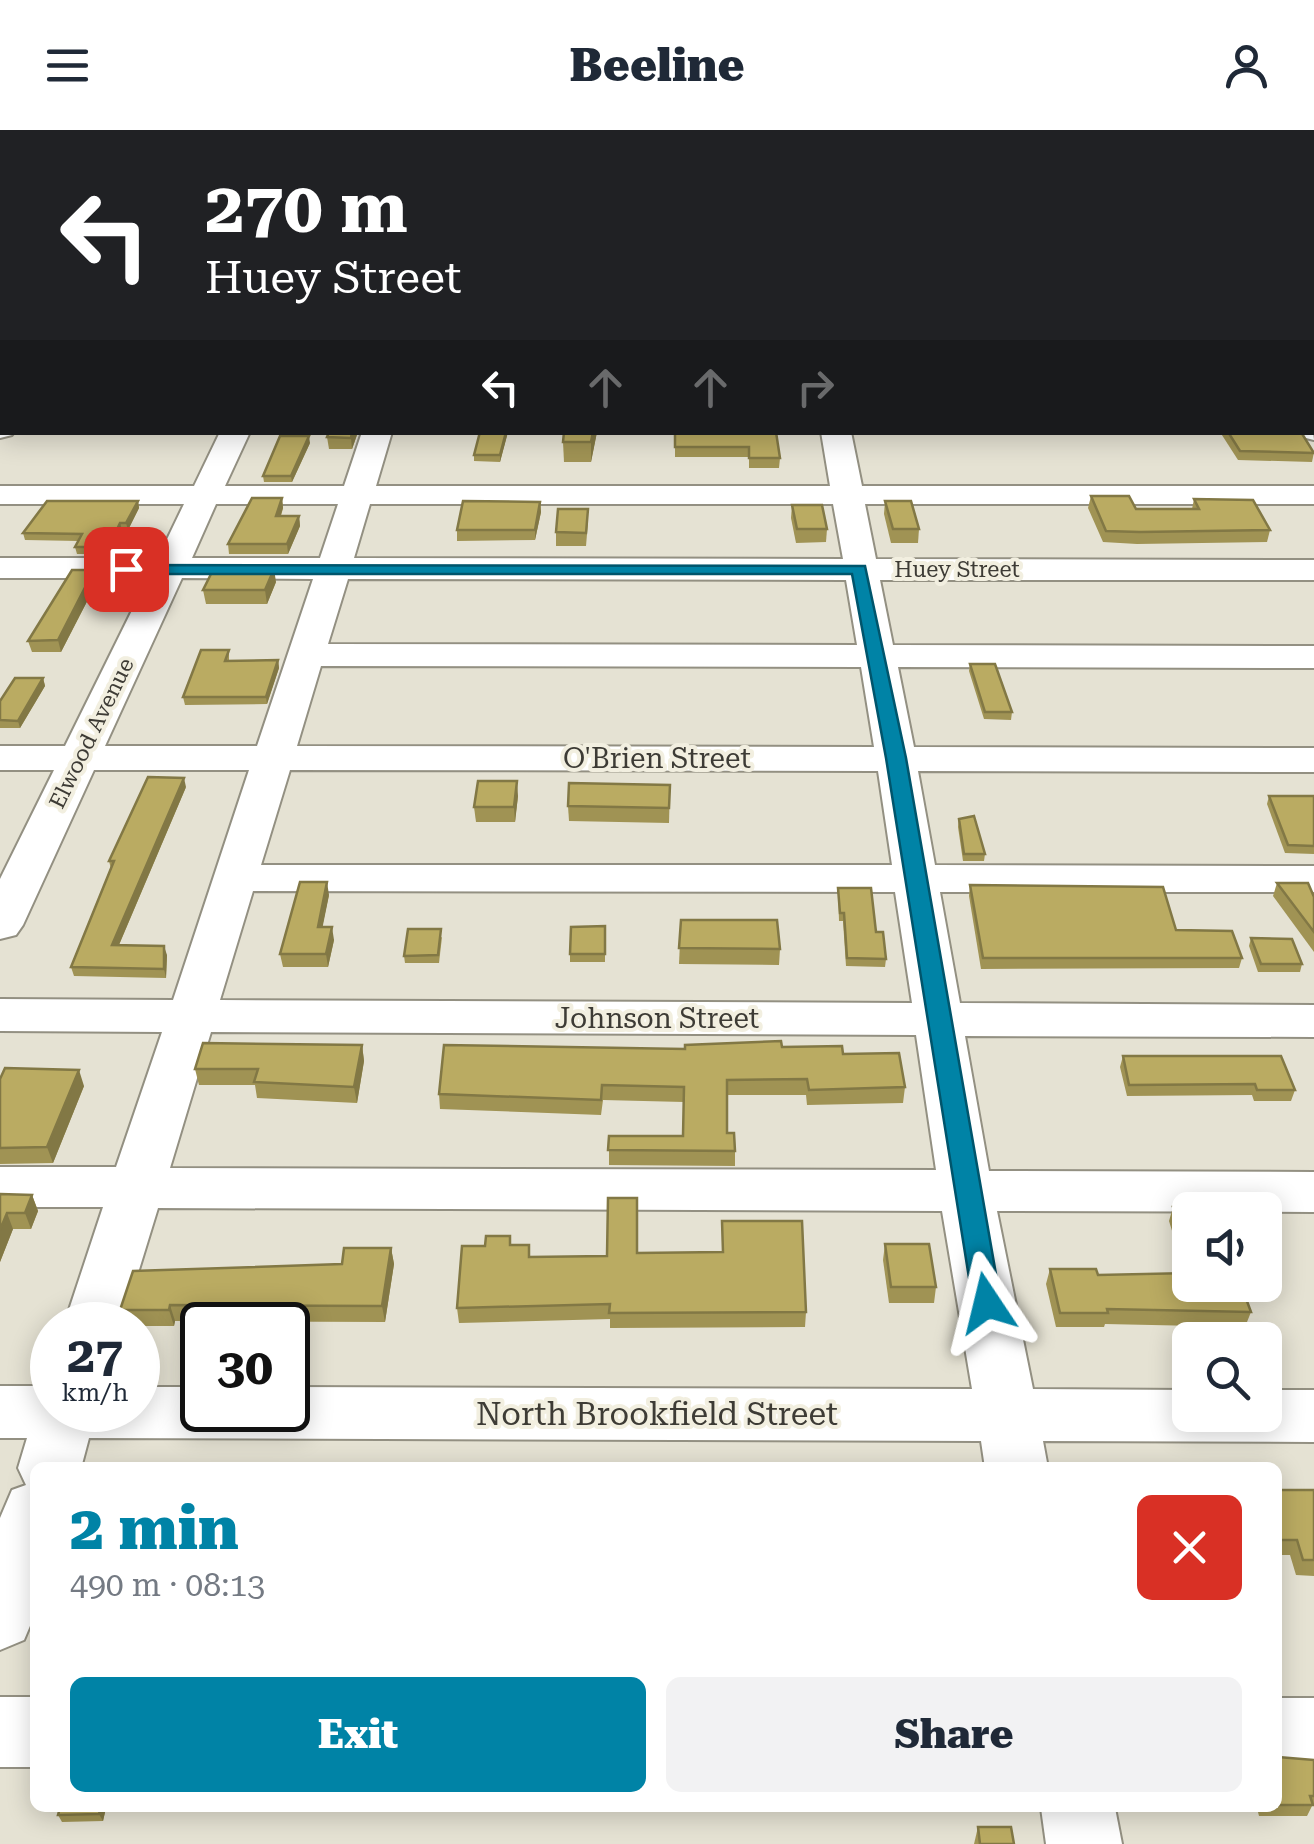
<!DOCTYPE html>
<meta charset="utf-8">
<style>
:root{--surface:#fff;--page:#f2f2f3;--text:#1f2937;--muted:#747a83;--accent:#0083a6}
body{margin:0;font-family:"Roboto Serif",serif;background:var(--page);color:var(--text);height:100vh;display:flex;flex-direction:column;font-size:38px;white-space:nowrap}
*{box-sizing:border-box;margin:0}
p{font-size:32px;color:var(--muted)}
.icon{flex:none;width:55px;height:55px;fill:none;stroke:currentColor;stroke-width:2;stroke-linecap:round;stroke-linejoin:round}
.map{position:relative;flex:1;overflow:hidden}
.side{position:absolute;left:30px;top:1332px;width:1252px;height:350px;display:flex;flex-direction:column;background:var(--surface);border-radius:15px;box-shadow:0 5px 25px #0003}
.side>*{flex:none}
.guide{position:absolute;left:0px;top:0px;width:1315px;height:305px;box-shadow:0 5px 25px #0003;background:#202124;color:#fff;overflow:hidden}
.controls{position:absolute;left:1172px;top:1062px;display:grid;gap:20px}
.controls a{display:grid;place-items:center;width:110px;height:110px;border-radius:15px;background:var(--surface);box-shadow:0 5px 25px #0003;font-size:50px}
.speed{position:absolute;left:30px;top:1172px;display:flex;gap:20px;font-size:50px;font-weight:700;text-align:center}
.speed>*{display:grid;place-content:center;width:130px;height:130px;border-radius:50%;background:var(--surface);box-shadow:0 5px 25px #0003;line-height:1}
.speed small{font-size:25px;font-weight:400}
.speed .limit{border:5px solid #111;border-radius:15px;background:#fff;color:#111}
.pin{position:absolute;display:grid;place-items:center;width:85px;height:85px;color:#fff;margin:-42px;border-radius:20px;box-shadow:0 5px 15px #0006}
.me{position:absolute;width:110px;margin:-55px;rotate:350deg;stroke-linejoin:round;filter:drop-shadow(0 0 8px #0008)}
.turn{display:flex;align-items:center;gap:35px;height:210px;padding:0 40px;font-size:45px}
.turn .icon{width:130px;height:130px;stroke-width:2.5}
.turn b{display:block;font-size:70px;line-height:85px}
.lanes{display:flex;align-items:center;height:95px;padding:0 40px;background:#0003;justify-content:center;gap:50px;direction:ltr}
.lanes .off{opacity:.35}
.round{display:grid;place-items:center;flex:none;width:105px;height:105px;border-radius:15px;background:var(--page)}
.headline{display:flex;align-items:center;justify-content:space-between;height:170px;padding:0 40px}
h1{font-size:60px;font-weight:800;line-height:75px;color:var(--accent)}
.cta{display:flex;gap:20px;margin-top:auto;padding:20px 40px}
.cta a{flex:1;height:115px;border-radius:15px;background:var(--accent);color:#fff;font-size:40px;font-weight:800;line-height:115px;text-align:center}
.cta a+a{background:var(--page);color:var(--text)}
header{display:flex;justify-content:space-between;align-items:center;height:130px;padding:0 40px;background:var(--surface);font-size:45px;font-weight:800}
.map>svg:first-child{display:block}
</style>
<header><svg class="icon" aria-label="menu" viewBox="0 0 24 24"><path d="M4 6h16M4 12h16M4 18h16"/></svg>Beeline<svg class="icon" aria-label="person" viewBox="0 0 24 24"><circle cx="12" cy="8" r="4"/><path d="M4 21q1-7 8-7t8 7"/></svg></header>
<div class="map">
<svg width="1314" height="1714" viewBox="0 0 1314 1714">
<rect width="100%" height="100%" fill="#e5e2d3"/>
<!-- built -->
<path fill="#ddd8c2" d="M392,0h755l2,2h-758z"/>
<g fill="none" stroke-linecap="round" stroke-linejoin="round">
<!-- minor casing -->
<g stroke="#939082" stroke-width="4">
<g id="minor">
<path d="M425,0h118l1,2h-120z"/>
<path d="M1157,0h21l1,2h-20z"/>
<rect x="0" y="8" width="2" height="12"/>
<rect x="1312" y="40" width="2" height="12"/>
<path d="M2,68v16l-2,1v-16z"/>
<rect x="0" y="108" width="2" height="14"/>
<rect x="1312" y="109" width="2" height="14"/>
<rect x="0" y="146" width="2" height="14"/>
<path d="M1312,172l2,1v17l-2,-1z"/>
<rect x="0" y="185" width="2" height="16"/>
<rect x="0" y="234" width="2" height="16"/>
<rect x="1312" y="237" width="2" height="16"/>
<path d="M0,290l2,12h12l-2,3 -12,3z"/>
<path d="M1312,292l2,18 -12,-3 -4,-5h14z"/>
<path d="M220,302h30l-25,54h119l18,-54h30l-16,54h454l-9,-54h30l11,54h452v18h-449l11,55 438,1v20h-434l13,65 421,1v22l-416,-1 16,80 400,1v24l-396,-1 17,94 379,1v26h-374l20,111 354,2v32l-349,-1 24,135 325,1v40l-317,-1 36,178 157,1v25h75v-25h49v52l-271,-1 5,27h-63l-4,-27 -892,-3 -8,30h-46v146l-11,26 -24,10v-132l12,-28 14,-5 -8,-17 9,-30h-27v-52h52v24h86v-23h64v23h86v-23l684,2 -30,-178 -784,-3 -36,117h-58l39,-118h-103v-40h116l46,-135 -162,-1v-32l173,1 76,-230h-155l-71,155 -7,10 -16,4v-60l54,-109h-54v-24h65l83,-168h-148v-20h158l26,-54h-184v-18h194zM216,374h122l-18,54h-128zM370,374h463l10,55 -489,-1zM182,448l131,1 -56,167h-152zM348,449l498,1 11,65 -529,-1zM321,536l540,1 13,80 -577,-1zM290,640l588,1 14,94h-631zM253,761l642,1 17,111 -692,-3zM211,902l705,3 20,135 -766,-2z"/>
<rect x="0" y="1567" width="35" height="70"/>
<rect x="1278" y="1568" width="36" height="70"/>
<path d="M1041,1678h74l7,36h-76z"/>
</g>
</g>
<!-- minor -->
<use href="#minor" fill="#fff" fill-rule="evenodd"/>
</g>
<!-- wall -->
<g fill="#a09354">
<path d="M572,0h225l-79,1v1h-144z"/>
<path d="M329,302h29l-6,17h-23l-2,-12z"/>
<path d="M508,302l-8,30 -26,-1v-6z"/>
<path d="M597,302l-6,30h-27l-1,-20z"/>
<path d="M675,302h101l4,26 -1,10h-30v-11h-74z"/>
<path d="M1220,302h81l13,20 -2,10 -74,-2z"/>
<path d="M310,313l-18,39h-28l-1,-6z"/>
<path d="M1091,366l45,13h56l2,-10 76,31 -3,12 -130,2 -34,-2 -15,-34z"/>
<path d="M282,368l1,10 -2,8h18l1,10 -12,28h-59l-1,-10z"/>
<path d="M138,371l1,7 -11,22h-6l-12,24h-33l-2,-7 4,-6 -54,-1 -2,-7z"/>
<path d="M885,371l34,28 -1,14h-27l-7,-29z"/>
<path d="M540,372l1,10 -6,28 -78,1v-11z"/>
<path d="M792,375l35,24 -1,13 -30,1 -5,-25z"/>
<path d="M588,392l-2,24h-30v-14z"/>
<path d="M97,452l-36,70h-29l-4,-11z"/>
<path d="M276,452l-9,22h-61l-3,-14z"/>
<path d="M229,520v11l49,-1 1,8 -12,36 -82,1 -2,-8z"/>
<path d="M970,534l42,48 -1,8 -27,-1 -15,-48z"/>
<path d="M43,548l2,8 -25,42h-20v-27z"/>
<path d="M670,655l-1,38 -100,-2 -1,-15z"/>
<path d="M186,657l-67,158 48,10 -1,23 -92,-2 -3,-9 40,-98 -2,-8z"/>
<path d="M518,666l-3,26h-39l-2,-15z"/>
<path d="M1269,666h45v58l-29,-1 -18,-49z"/>
<path d="M959,689l26,35 -1,7h-21l-5,-34z"/>
<path d="M1277,753l37,14v55l-41,-56z"/>
<path d="M970,755l206,45 66,28 -3,10 -258,1 -12,-73z"/>
<path d="M838,758l38,44 10,27 -1,8 -39,-1 -3,-45h-4z"/>
<path d="M329,765l-7,32 12,13 -6,27h-45l-3,-13z"/>
<path d="M681,790l99,29 -1,16 -100,-1z"/>
<path d="M605,796v36h-35v-8z"/>
<path d="M442,807l-3,26h-34l-1,-7z"/>
<path d="M1251,808l51,26 -2,8h-42l-9,-26z"/>
<path d="M362,915l2,16 -7,42 -100,-5 -2,-13h-56l-4,-16z"/>
<path d="M782,917l61,7 62,33 -2,16 -96,2 -1,-10h-79v38l8,18v15l-126,-1v-29h74l1,-34 -81,-2 -2,15 -161,-6 -1,-15 246,-45z"/>
<path d="M1123,926l172,34 -4,11h-37l-2,-6 -125,1 -7,-29z"/>
<path d="M0,949l84,7 -31,77 -53,1z"/>
<path d="M0,1064l32,1 6,16 -7,18h-18l-13,33z"/>
<path d="M1173,1077l17,3v75l61,27 -6,15 -140,-3 -1,3h-48l-10,-43 4,-15 48,6 87,-2 -16,-52z"/>
<path d="M722,1091l84,91 -1,15 -195,1v-9l-151,4 -2,-15 28,-62 25,-10 1,9 19,12 77,-1 30,-3 85,-1z"/>
<path d="M885,1114l51,43 -2,16h-45l-6,-43z"/>
<path d="M391,1118l3,16 -9,58 -210,-1 -1,5h-36l-13,-1 -5,-15 222,-46z"/>
<path d="M1278,1360h36v86l-18,-1 -6,-20h-12z"/>
<path d="M1278,1627l36,3v46h-2l-5,10h-48l-2,-8h21z"/>
<path d="M106,1678l-3,13 -41,1 -4,-7z"/>
<path d="M978,1697l36,17h-40z"/>
</g>
<!-- shaded-wall -->
<g fill="#827845">
<path d="M352,302h6l-6,17 -1,-11z"/>
<path d="M506,302h2l-8,30v-7z"/>
<path d="M593,302h4l-6,30v-20z"/>
<path d="M309,306l1,7 -18,39 -1,-6z"/>
<path d="M282,368l1,10 -6,18 -1,-10z"/>
<path d="M138,371l1,7 -11,22 -2,-7z"/>
<path d="M540,372l1,10 -6,28v-10z"/>
<path d="M299,386l1,10 -12,28 -1,-10z"/>
<path d="M120,393l2,7 -12,24 -1,-7z"/>
<path d="M274,439l2,13 -9,22 -2,-14z"/>
<path d="M94,440l3,12 -36,70 -3,-12z"/>
<path d="M278,530l1,8 -12,36 -1,-7z"/>
<path d="M43,548l2,8 -25,42 -2,-7z"/>
<path d="M184,648l2,9 -71,167 -3,-9z"/>
<path d="M517,651l1,15 -3,26 -1,-15z"/>
<path d="M327,752l2,13 -9,45 -2,-13z"/>
<path d="M332,797l2,13 -6,27 -2,-13z"/>
<path d="M164,816l3,9 -1,23 -2,-9z"/>
<path d="M362,915l2,16 -7,42 -3,-16z"/>
<path d="M79,940l5,16 -31,77 -6,-16z"/>
<path d="M32,1065l6,16 -7,18 -6,-16z"/>
<path d="M7,1083l6,16 -13,33v-32z"/>
<path d="M391,1118l3,16 -9,58 -3,-16z"/>
<path d="M170,1175l5,16 -1,5 -5,-16z"/>
<path d="M101,1678h5l-3,13 -4,-7z"/>
</g>
<!-- building -->
<g fill="#baab62" stroke="#827845" stroke-width="2.5">
<path d="M0,0h48l-2,2h-42l-1,-2 -3,1z"/>
<path d="M581,0h137v2h-135z"/>
<path d="M2,16v33l-2,2v-33z"/>
<rect x="0" y="117" width="2" height="16"/>
<rect x="0" y="203" width="2" height="22"/>
<path d="M2,244v43l-2,-7v-34z"/>
<path d="M329,302h23l-1,6 -24,-1z"/>
<path d="M480,302h26l-6,23h-26z"/>
<path d="M564,302h29l-2,10h-28z"/>
<path d="M675,302h101l4,26h-31v-11h-74z"/>
<path d="M1228,302h73l13,21 -74,-2z"/>
<path d="M280,306h29l-18,40h-28z"/>
<path d="M1091,366h38l7,13h63l-5,-10 59,1 17,30 -130,2 -34,-1z"/>
<path d="M252,368h30l-6,18h23l-12,28h-59z"/>
<path d="M47,371h91l-12,22h-6l-11,24h-34l7,-13 -59,-1z"/>
<path d="M463,371l77,1 -5,28h-78z"/>
<path d="M885,371h26l8,28h-26z"/>
<path d="M792,375h30l5,24h-30z"/>
<path d="M558,379h30l-2,24 -30,-1z"/>
<path d="M214,438l60,1 -9,21h-62z"/>
<path d="M72,440h22l-36,70 -30,1z"/>
<path d="M201,520h28l-4,11 53,-1 -12,37h-83z"/>
<path d="M970,534h25l17,48h-27z"/>
<path d="M15,548h28l-25,43 -18,-1v-19z"/>
<path d="M148,647l36,1 -72,167 52,1v23l-93,-2 43,-106h-5z"/>
<path d="M478,651h39l-3,26h-40z"/>
<path d="M569,653l101,2 -1,23 -101,-2z"/>
<path d="M1269,666h45v50l-26,-1z"/>
<path d="M974,686l11,38h-21l-5,-35z"/>
<path d="M300,752h27l-9,45h14l-6,27h-46z"/>
<path d="M1277,753h31l6,14v35z"/>
<path d="M970,755l193,2 13,43 56,1 10,27h-259z"/>
<path d="M838,758h33l5,44h7l3,27 -39,-1 -3,-45h-4z"/>
<path d="M681,790h96l3,29 -101,-1z"/>
<path d="M605,796v28h-35l1,-27z"/>
<path d="M408,799h33l-3,26 -34,1z"/>
<path d="M1251,808l41,1 10,25h-41z"/>
<path d="M781,911l1,6 60,-1 1,8 56,-1 6,34 -96,3 -2,-11 -80,1v53h7l1,18 -127,-1 1,-14h74l1,-49 -82,-2 -1,15 -162,-6 5,-49 241,4v-4z"/>
<path d="M203,913l159,2 -8,42 -100,-5 4,-13h-63z"/>
<path d="M1123,926h158l14,34h-38l-2,-6 -126,1z"/>
<path d="M5,938l74,2 -32,77 -47,1v-69z"/>
<path d="M0,1064l32,1 -7,18h-18l-7,17z"/>
<path d="M608,1068h29v55l86,-1 -1,-31h80l4,91 -197,1 1,-9 -153,4 5,-62h23l1,-10h24v9h19v12l78,-1z"/>
<path d="M1215,1076l1,4h-26v50l-17,-53z"/>
<path d="M885,1114h44l7,43h-45z"/>
<path d="M344,1118h47l-9,58 -212,-1 -1,5h-49l13,-39 209,-7z"/>
<path d="M1050,1139h46l2,6 92,-2v12h51l10,27 -144,-3 1,4h-48z"/>
<path d="M1278,1360h36v70h-11l-6,-20h-19z"/>
<path d="M35,1548v23l-3,-15z"/>
<path d="M1278,1627l36,3v36h-4l3,9h-35z"/>
<path d="M60,1678h41l-2,6 -41,1z"/>
<path d="M978,1697h33l3,17h-34z"/>
</g>
<!-- route -->
<path fill="#0083a6" stroke="#00556c" stroke-width="2.5" d="M120,435l745,1 41,192 95,545 -4,8 -10,3 -10,-3 -4,-8 -87,-545 -34,-184h-726l-6,-2z"/>
<g text-anchor="middle" stroke-width="8" stroke-linejoin="round" paint-order="stroke">
<!-- far-street labels -->
<g font-size="22" fill="#3d3b35" stroke="#f2efe0">
<text x="957" y="447">Huey Street</text>
<text transform="translate(91 603) rotate(-64)" y="8">Elwood Avenue</text>
</g>
<!-- street labels -->
<g font-size="28" fill="#3d3b35" stroke="#f2efe0">
<text x="657" y="638">O'Brien Street</text>
<text x="657" y="898">Johnson Street</text>
</g>
<!-- near-street labels -->
<g font-size="32" fill="#3d3b35" stroke="#f2efe0">
<text x="657" y="1295">North Brookfield Street</text>
</g>
</g>
</svg>
<div class="controls">
<a><svg class="icon" aria-label="sound" viewBox="0 0 24 24"><path d="M4 9h4l5-4v14l-5-4H4zM17 9q2 3 0 6"/></svg></a>
<a><svg class="icon" aria-label="search" viewBox="0 0 24 24"><circle cx="10" cy="10" r="6"/><path d="M15 15l6 6"/></svg></a>
</div>
<div class="speed"><div>27<small>km/h</small></div><div class="limit">30</div></div>
<div class="pin" style="left:126px;top:439px;background:#d93025"><svg class="icon" aria-label="arrive" viewBox="0 0 24 24"><path d="M6 21V4h12l-3 4 3 4H6"/></svg></div>
<svg class="me" style="left:987px;top:1173px" viewBox="-20 -20 40 40"><path d="M0-17L14 15 0 8-14 15z" fill="#0083a6" stroke="#fff" stroke-width="4"/></svg>
<div class="guide">
<div class="turn"><svg class="icon" aria-label="left" viewBox="0 0 24 24"><path d="M17 20v-9H6M10 6l-5 5 5 5"/></svg><div><b>270 m</b>Huey Street</div></div>
<div class="lanes"><svg class="icon" aria-label="left" viewBox="0 0 24 24"><path d="M17 20v-9H6M10 6l-5 5 5 5"/></svg><svg class="icon off" aria-label="ahead" viewBox="0 0 24 24"><path d="M12 20V5M6 11l6-6 6 6"/></svg><svg class="icon off" aria-label="ahead" viewBox="0 0 24 24"><path d="M12 20V5M6 11l6-6 6 6"/></svg><svg class="icon off" aria-label="right" viewBox="0 0 24 24"><path d="M7 20v-9h11M14 6l5 5-5 5"/></svg></div>
</div>
<section class="side">
<div class="headline"><div><h1>2 min</h1><p>490 m · 08:13</p></div><a class="round" style="background:#d93025;color:#fff"><svg class="icon" aria-label="close" viewBox="0 0 24 24"><path d="M6 6l12 12M18 6L6 18"/></svg></a></div>
<div class="cta"><a>Exit</a><a>Share</a></div>
</section>
</div>
